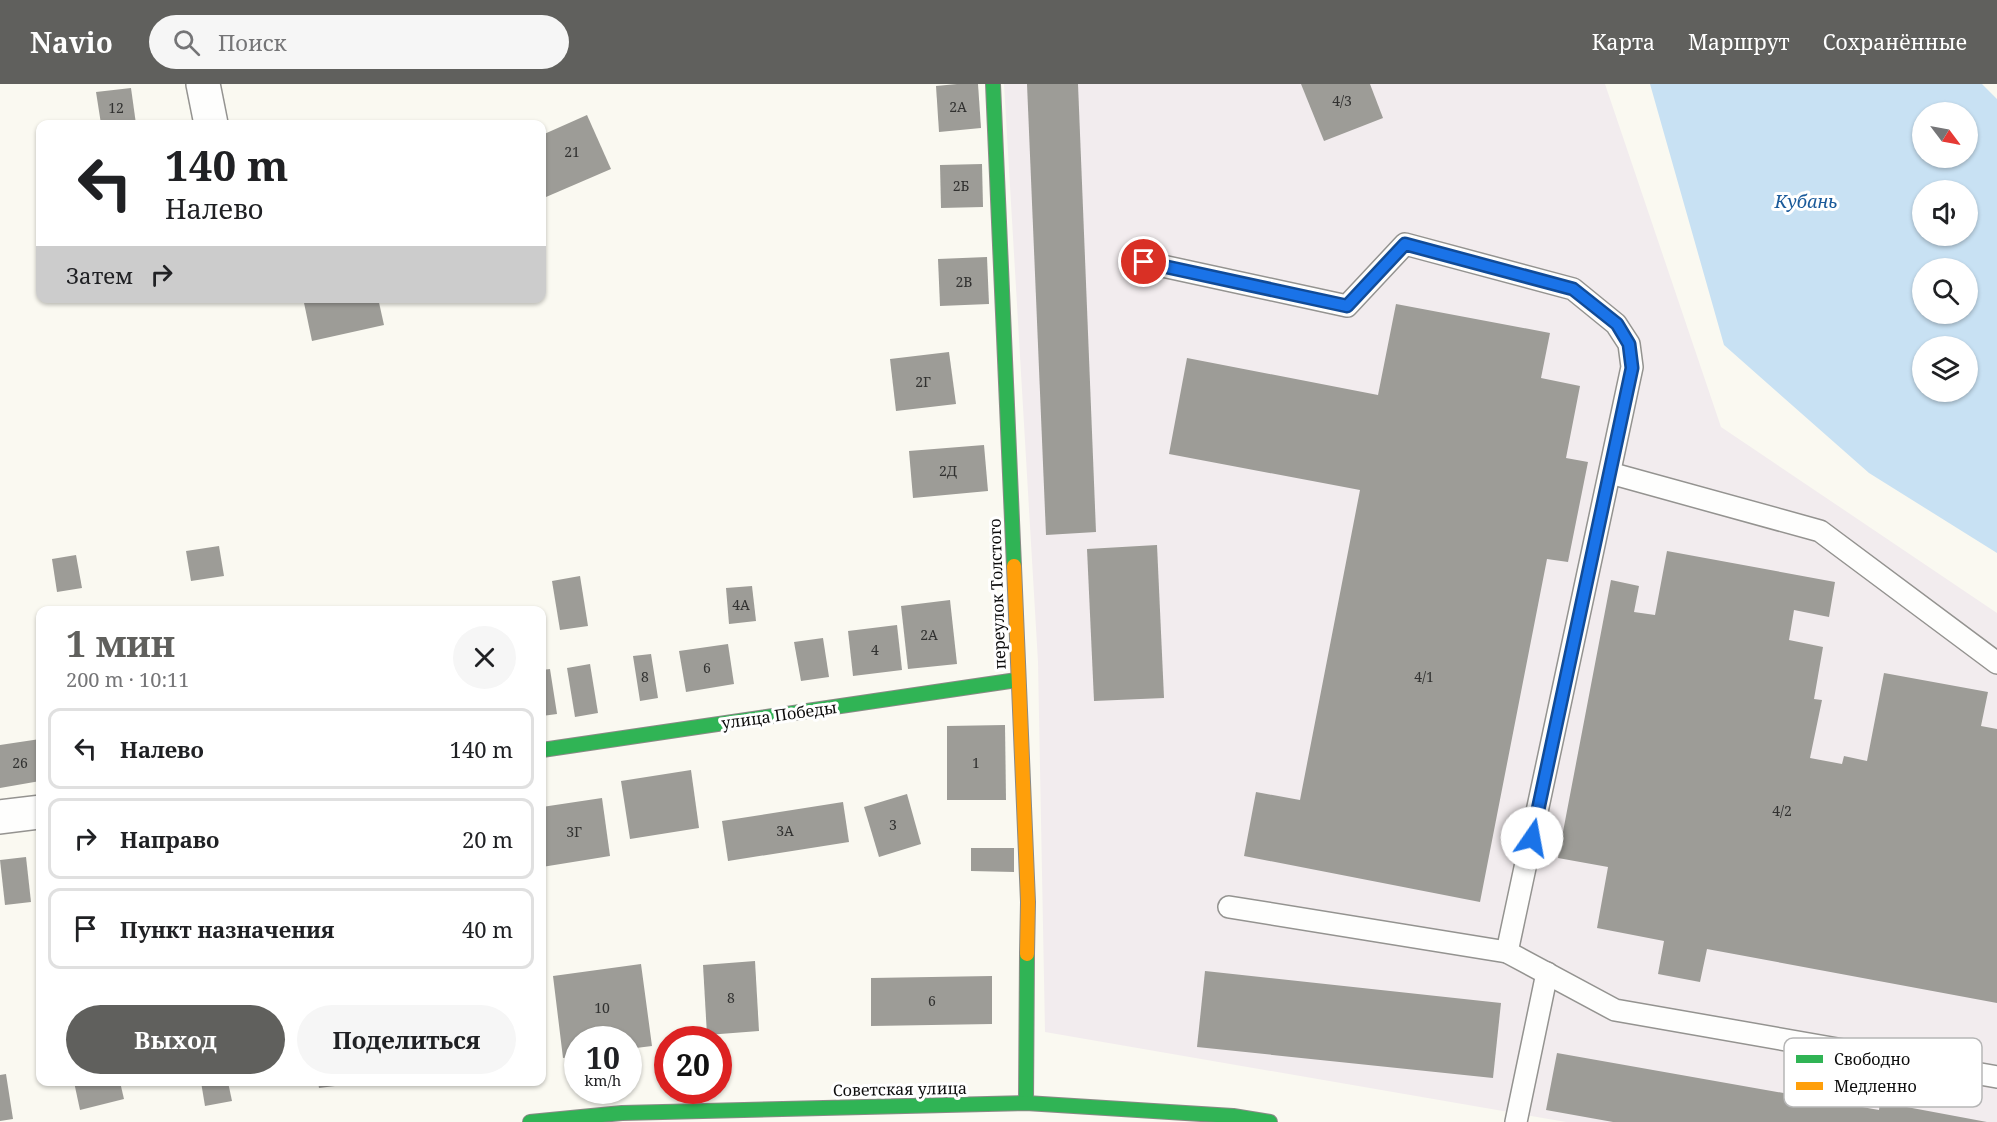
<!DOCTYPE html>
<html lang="ru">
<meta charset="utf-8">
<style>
:root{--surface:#fff;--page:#f6f6f6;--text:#202124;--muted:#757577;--line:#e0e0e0;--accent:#60605d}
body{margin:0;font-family:"Noto Serif",serif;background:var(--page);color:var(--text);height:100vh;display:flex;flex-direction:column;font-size:22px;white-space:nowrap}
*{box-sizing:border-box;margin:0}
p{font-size:20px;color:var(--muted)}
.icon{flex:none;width:33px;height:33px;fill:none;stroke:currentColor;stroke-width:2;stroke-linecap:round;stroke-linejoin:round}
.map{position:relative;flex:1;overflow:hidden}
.side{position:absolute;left:36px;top:522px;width:510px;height:480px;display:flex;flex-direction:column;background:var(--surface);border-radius:12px;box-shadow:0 2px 4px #0004}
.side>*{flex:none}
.top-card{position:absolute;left:36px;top:36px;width:510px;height:183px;border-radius:12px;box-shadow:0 2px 4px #0004;background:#fff;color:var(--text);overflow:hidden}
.needle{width:39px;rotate:122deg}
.tools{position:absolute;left:1912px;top:18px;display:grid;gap:12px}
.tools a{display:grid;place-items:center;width:66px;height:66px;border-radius:50%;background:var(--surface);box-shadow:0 2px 4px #0004;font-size:30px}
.speed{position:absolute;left:564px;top:942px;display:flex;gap:12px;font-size:30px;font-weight:700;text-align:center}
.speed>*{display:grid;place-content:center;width:78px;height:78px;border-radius:50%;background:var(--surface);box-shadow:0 2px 4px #0004;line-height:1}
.speed small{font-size:15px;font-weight:400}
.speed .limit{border:9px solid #d22;background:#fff;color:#111}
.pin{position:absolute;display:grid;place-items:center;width:51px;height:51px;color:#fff;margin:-26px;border:3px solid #fff;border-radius:50%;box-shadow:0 2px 6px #0007}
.me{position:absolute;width:66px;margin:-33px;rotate:12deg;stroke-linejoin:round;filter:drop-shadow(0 0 4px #0008)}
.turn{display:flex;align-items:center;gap:21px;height:126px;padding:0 30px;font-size:27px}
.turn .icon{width:78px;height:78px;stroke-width:2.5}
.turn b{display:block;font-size:42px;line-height:51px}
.then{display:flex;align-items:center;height:57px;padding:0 30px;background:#0003;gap:12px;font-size:22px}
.round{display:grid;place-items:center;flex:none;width:63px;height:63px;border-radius:32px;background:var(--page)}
.headline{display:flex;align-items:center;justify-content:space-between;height:102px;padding:0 30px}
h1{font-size:36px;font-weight:700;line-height:45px;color:var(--accent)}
.button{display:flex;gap:12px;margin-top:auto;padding:12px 30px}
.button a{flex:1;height:69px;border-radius:36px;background:var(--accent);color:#fff;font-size:24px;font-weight:700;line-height:69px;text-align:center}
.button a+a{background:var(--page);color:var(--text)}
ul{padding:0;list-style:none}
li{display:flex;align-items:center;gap:18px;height:81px;margin:0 12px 9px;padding:0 18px;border:3px solid var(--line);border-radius:12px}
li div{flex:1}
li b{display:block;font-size:22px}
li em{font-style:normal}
header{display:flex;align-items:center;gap:36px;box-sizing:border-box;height:84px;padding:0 30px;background:var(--accent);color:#fff}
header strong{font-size:28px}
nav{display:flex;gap:33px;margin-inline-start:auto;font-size:21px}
.search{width:420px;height:54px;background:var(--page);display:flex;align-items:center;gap:15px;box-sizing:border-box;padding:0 21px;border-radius:33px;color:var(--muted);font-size:22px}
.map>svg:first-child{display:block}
</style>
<header>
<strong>Navio</strong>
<div class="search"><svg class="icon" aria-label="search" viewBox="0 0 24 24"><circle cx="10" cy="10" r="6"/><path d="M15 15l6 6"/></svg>Поиск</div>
<nav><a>Карта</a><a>Маршрут</a><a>Сохранённые</a></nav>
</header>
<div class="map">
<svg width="1997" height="1038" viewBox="0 0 1997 1038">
<rect width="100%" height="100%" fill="#faf9f1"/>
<!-- industrial -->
<path fill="#f2ecee" d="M1004,0h601l116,343 276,186v509h-431l-521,-90 -7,-370z"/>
<!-- water -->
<path fill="#c8e1f3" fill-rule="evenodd" d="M1650,0h332l15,15v454l-128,-80 -145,-128zM1923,28h45v46h-45zM1923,106h45v46h-45zM1923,184h45v46h-45zM1923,262h45v46h-45z"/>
<!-- building -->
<g fill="#9d9c97">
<path d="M957,0h21l3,44 -42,4 -3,-46z"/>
<path d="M1027,0h51l18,448 -50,3z"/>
<path d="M1301,0h69l13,34 -59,23z"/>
<path d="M131,4l5,36h-35l-5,-32z"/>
<path d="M587,31l24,54 -65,28 -4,-10v-52z"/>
<path d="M982,80l1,43 -42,1 -1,-43z"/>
<path d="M987,173l2,47 -49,2 -2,-47z"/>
<path d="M303,214h75l6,27 -72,16z"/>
<path d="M1396,220l154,29 -9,45 39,8 -14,72 22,4 -20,100 -21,-3 -67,343 -236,-46 12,-64 44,8 60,-310 -191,-36 18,-96 191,37z"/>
<path d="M949,268l7,52 -60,7 -6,-52z"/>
<path d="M984,361l4,46 -75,7 -4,-47z"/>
<path d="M1157,461l7,153 -70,3 -7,-152z"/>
<path d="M219,462l5,30 -33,5 -5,-30z"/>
<path d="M1667,467l168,31 -6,35 -35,-7 -5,30 34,7 -9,52 8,1 -12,58 32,6 2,-8 23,5 17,-88 104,19 -7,34 16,3v274l-290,-54 -7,33 -42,-8 6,-33 -67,-13 11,-61 -50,-9 53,-278 28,6 -5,26 21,3z"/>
<path d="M76,471l6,33 -25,4 -5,-33z"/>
<path d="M580,492l8,50 -28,4 -8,-49z"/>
<path d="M752,502l4,35 -27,3 -3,-36z"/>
<path d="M950,516l7,64 -49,5 -7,-63z"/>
<path d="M897,541l5,45 -49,6 -5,-45z"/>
<path d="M823,554l6,39 -28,4 -7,-39z"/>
<path d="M728,560l6,40 -48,8 -7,-41z"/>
<path d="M651,570l7,44 -18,3 -7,-45z"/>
<path d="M590,580l8,49 -23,4 -8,-49z"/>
<path d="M550,585l7,45 -15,2v-46z"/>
<path d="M1005,641l1,75h-59v-74z"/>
<path d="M40,655v42l-40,7v-43z"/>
<path d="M691,686l8,58 -69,11 -9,-58z"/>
<path d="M907,710l14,50 -42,13 -15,-50z"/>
<path d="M602,714l8,58 -68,11v-60z"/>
<path d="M843,718l6,40 -121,19 -6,-40z"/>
<path d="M971,764h43v24l-43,-1z"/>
<path d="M26,773l5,45 -26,3 -5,-45z"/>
<path d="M755,877l4,70 -52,4 -4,-70z"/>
<path d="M641,880l11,82 -24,3v-9h-50v16l-15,2 -10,-82z"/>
<path d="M1205,887l296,32 -8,75 -296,-31z"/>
<path d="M992,892v48l-121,2v-48z"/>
<path d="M1557,969l322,57 1,-8 107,20h-374l-67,-12z"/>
<path d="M6,990l7,45 -13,2v-46z"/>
<path d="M74,998h46l4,17 -44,11z"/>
<path d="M201,998h27l4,19 -27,5z"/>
<path d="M318,998h41v1l-40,5z"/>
</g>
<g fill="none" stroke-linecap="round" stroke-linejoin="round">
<!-- lane casing -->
<g stroke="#949390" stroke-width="24">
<g id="lane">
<path d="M1144,178l203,44 58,-62 168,45 43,35 13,20 3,23 -125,585"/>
<path d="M1610,389l210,58 177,132"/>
<path d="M1229,823l278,45 108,58 382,67"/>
<path d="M1516,1038l31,-149"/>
</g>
</g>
<!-- street casing -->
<g stroke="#949390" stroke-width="36">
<g id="street">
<path d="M203,0l8,40"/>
<path d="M0,733l40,-5"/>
</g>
</g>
<!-- fast casing -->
<g stroke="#8a8a86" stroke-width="16">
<g id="fast">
<path d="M993,0l21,482"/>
<path d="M542,666l475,-70"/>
<path d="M1026,1019l1,-149"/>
<path d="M530,1038l92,-9 404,-10 207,13 37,6"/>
</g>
</g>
<!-- slow casing -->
<g stroke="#8a8a86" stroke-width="16">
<path id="slow" d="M1014,482l14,336 -1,52"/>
</g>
<!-- lane -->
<use href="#lane" stroke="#fefefd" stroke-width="21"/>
<!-- street -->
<use href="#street" stroke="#fefefd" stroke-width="33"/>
<!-- fast -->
<use href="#fast" stroke="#30b455" stroke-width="14"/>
<!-- slow -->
<use href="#slow" stroke="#ff9f0a" stroke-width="14"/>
</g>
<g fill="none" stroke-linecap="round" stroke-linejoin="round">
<!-- route casing -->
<g stroke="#114b97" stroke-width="15">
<path id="route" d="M1144,178l203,44 58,-62 168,45 44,35 12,20 3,24 -100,470"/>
</g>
<!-- route -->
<use href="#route" stroke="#1a73e8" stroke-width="10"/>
</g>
<g text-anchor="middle" stroke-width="6" stroke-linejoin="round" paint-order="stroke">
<!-- number labels -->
<g font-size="14" fill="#313130">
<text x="1342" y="22">4/3</text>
<text x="958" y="28">2А</text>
<text x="116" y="29">12</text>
<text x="572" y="73">21</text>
<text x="961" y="107">2Б</text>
<text x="964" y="203">2В</text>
<text x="923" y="303">2Г</text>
<text x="948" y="392">2Д</text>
<text x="741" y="526">4А</text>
<text x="929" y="556">2А</text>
<text x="875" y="571">4</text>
<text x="707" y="589">6</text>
<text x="645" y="598">8</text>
<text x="1424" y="598">4/1</text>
<text x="20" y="684">26</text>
<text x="976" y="684">1</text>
<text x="1782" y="732">4/2</text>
<text x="893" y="746">3</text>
<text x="785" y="752">3А</text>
<text x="574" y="753">3Г</text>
<text x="731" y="919">8</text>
<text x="932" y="922">6</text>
<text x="602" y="929">10</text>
</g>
<!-- street labels -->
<g font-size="16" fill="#0d0d0d" stroke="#fff">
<text transform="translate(997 510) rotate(-92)" y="6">переулок Толстого</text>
<text transform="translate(779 631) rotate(-8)" y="6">улица Победы</text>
<text transform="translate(900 1005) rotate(-1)" y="6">Советская улица</text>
</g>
<!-- water labels -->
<g font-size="18" font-style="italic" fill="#1a5a9a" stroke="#fff">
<text x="1806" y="124">Кубань</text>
</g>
</g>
<!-- legend -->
<rect x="1784" y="954" width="198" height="69" rx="9" fill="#fff" stroke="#b6b6b6" stroke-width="1.5"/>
<rect x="1796" y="971" width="27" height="8" fill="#30b455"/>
<rect x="1796" y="998" width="27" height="8" fill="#ff9f0a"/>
<g font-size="16" fill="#0d0d0d">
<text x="1834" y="981">Свободно</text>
<text x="1834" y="1008">Медленно</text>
</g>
</svg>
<div class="tools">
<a><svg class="needle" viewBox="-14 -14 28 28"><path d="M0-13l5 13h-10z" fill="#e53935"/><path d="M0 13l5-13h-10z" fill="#757577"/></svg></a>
<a><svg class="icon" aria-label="sound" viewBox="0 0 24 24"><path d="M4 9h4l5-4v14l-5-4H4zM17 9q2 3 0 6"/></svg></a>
<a><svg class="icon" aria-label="search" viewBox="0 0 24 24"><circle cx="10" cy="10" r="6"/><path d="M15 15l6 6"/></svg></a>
<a><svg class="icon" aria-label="layers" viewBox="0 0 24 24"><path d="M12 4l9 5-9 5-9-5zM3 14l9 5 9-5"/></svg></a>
</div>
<div class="speed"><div>10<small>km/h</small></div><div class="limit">20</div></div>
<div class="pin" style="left:1144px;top:178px;background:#d93025"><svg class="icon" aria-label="arrive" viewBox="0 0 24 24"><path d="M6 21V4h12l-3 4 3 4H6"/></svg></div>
<svg class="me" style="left:1532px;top:754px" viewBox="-20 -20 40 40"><circle r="19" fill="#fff"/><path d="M0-13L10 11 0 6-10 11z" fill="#1a73e8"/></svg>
<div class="top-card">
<div class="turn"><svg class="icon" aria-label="left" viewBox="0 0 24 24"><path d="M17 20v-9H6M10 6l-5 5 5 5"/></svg><div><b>140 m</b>Налево</div></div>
<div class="then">Затем<svg class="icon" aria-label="right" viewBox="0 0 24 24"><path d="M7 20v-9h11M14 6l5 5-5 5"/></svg></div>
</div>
<section class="side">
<div class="headline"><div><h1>1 мин</h1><p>200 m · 10:11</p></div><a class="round"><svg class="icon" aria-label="close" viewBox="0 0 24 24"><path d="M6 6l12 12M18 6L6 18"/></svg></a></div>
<ul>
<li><svg class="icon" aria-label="left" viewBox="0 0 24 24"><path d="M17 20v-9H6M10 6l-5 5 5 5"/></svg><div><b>Налево</b></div><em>140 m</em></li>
<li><svg class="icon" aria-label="right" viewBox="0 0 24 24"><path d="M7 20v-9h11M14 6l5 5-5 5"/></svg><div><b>Направо</b></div><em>20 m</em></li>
<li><svg class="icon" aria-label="arrive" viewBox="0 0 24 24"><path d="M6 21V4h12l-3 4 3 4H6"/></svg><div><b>Пункт назначения</b></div><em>40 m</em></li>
</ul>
<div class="button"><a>Выход</a><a>Поделиться</a></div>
</section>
</div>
